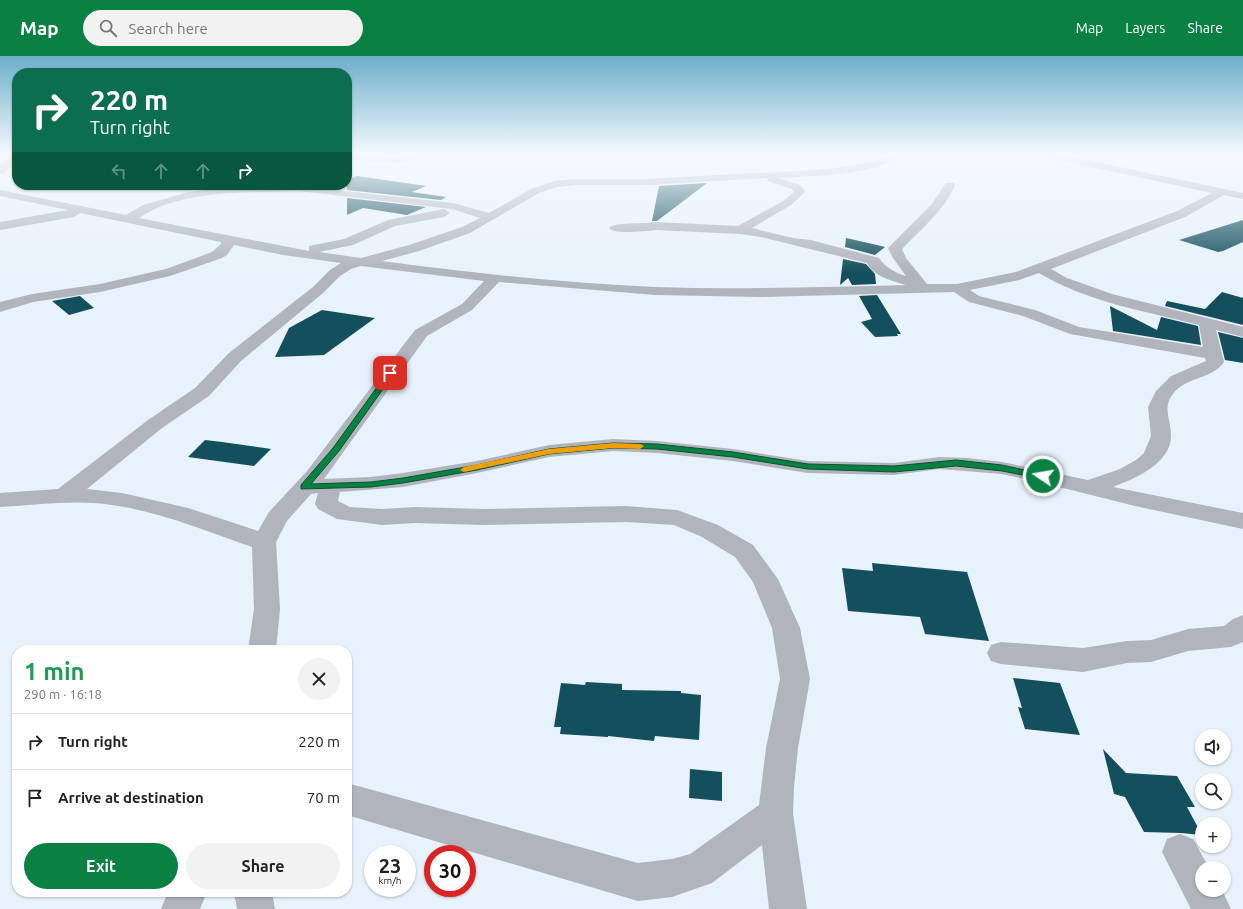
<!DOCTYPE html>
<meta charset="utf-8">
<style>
:root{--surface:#fff;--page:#f2f2f2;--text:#222;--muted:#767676;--line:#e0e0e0;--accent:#0b8043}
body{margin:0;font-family:Ubuntu,sans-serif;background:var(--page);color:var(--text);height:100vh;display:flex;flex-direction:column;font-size:15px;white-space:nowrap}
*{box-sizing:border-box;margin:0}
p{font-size:13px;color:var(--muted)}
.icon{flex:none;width:22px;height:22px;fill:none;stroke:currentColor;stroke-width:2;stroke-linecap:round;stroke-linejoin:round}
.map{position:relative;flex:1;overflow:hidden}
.panel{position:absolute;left:12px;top:589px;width:340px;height:252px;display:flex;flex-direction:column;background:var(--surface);border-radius:16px;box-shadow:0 1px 3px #0004}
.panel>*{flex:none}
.hud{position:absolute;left:12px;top:12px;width:340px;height:122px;border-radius:16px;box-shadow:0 1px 3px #0004;background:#0b6e4f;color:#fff;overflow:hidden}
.tools{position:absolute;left:1195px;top:673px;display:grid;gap:8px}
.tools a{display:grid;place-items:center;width:36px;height:36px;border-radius:50%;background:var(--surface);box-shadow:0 1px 3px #0004;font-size:20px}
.speed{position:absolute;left:364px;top:789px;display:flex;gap:8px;font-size:20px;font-weight:700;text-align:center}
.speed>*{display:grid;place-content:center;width:52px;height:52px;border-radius:50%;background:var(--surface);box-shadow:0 1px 3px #0004;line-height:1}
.speed small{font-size:10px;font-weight:400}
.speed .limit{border:6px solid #d22;background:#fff;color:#111}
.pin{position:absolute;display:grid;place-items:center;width:34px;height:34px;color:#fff;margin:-17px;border-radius:8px;box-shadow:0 2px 6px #0006}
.me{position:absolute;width:44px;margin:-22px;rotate:282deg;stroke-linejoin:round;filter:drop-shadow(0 0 3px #0008)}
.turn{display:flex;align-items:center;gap:14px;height:84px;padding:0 12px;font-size:18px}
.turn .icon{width:52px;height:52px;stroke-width:2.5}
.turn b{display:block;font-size:28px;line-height:34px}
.lanes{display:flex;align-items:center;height:38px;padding:0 12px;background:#0003;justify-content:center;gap:20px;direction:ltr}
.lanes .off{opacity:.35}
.round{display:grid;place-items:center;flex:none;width:42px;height:42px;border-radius:21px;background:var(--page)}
.headline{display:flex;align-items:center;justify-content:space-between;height:68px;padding:0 12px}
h1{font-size:24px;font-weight:700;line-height:30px;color:#1e9e55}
.button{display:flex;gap:8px;margin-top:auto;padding:8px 12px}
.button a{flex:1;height:46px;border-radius:24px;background:var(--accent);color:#fff;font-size:16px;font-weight:700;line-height:46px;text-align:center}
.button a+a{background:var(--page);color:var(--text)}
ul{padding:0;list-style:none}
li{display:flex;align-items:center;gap:12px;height:56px;padding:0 12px;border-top:1px solid var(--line)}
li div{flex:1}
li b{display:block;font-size:15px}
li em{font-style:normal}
header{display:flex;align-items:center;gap:24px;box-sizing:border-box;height:56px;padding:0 20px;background:var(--accent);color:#fff}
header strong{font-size:19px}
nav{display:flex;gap:22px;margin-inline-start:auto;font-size:14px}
.search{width:280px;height:36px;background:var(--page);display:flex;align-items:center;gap:10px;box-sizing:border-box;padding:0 14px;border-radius:22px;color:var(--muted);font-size:15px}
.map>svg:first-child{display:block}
</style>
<header>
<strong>Map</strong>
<div class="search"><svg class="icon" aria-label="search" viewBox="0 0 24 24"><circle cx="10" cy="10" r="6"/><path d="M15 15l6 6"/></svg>Search here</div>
<nav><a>Map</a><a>Layers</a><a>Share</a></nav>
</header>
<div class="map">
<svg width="1243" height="853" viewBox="0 0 1243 853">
<rect width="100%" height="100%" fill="#e7f2fc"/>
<!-- building -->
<g fill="#134f5c">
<path d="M357,120l69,10 -14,6 34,5 -5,3 -94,-10v-10z"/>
<path d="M707,127l-50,38h-5l7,-35z"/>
<path d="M347,142l79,9 -19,8 -44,-7 -16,7z"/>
<path d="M1243,164v22l-20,9 -5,1 -39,-12z"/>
<path d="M846,182l31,7 8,2 -10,8 -30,-8z"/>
<path d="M843,203l23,5 9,10 1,10 -24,1 -4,-7 -8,7z"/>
<path d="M1222,236l21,6v27l-78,-19 2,-5 38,8z"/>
<path d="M877,239l24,39h-4l1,2 -23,1 -14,-15 11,-3 -13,-23z"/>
<path d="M80,240l14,12 -25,7 -17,-14z"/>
<path d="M1110,250l47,24 4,-13 37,9 3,19 -88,-14z"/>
<path d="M322,254l53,8 -51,37 -49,2 14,-29z"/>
<path d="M1218,276l25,6v25l-18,-3z"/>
<path d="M205,384l17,2 49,7 -17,17 -66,-9z"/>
<path d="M872,507l95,9 22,69 -64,-7 -5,-17 -72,-6 -6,-43 31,3z"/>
<path d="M1013,622l47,5 20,52 -55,-6 -7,-22 4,1z"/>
<path d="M586,626l36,2v6l59,1v2l20,2 -2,45 -44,-4 -1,5 -46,-5v1l-48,-3 1,-7h-7l7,-44 24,2z"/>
<path d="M1103,693l23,24 51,3 18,31h-8l15,28 -21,-2 -37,-1 -19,-35 -11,-3z"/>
<path d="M690,713l32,3v29l-33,-3z"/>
</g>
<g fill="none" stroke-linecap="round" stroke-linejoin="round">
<!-- street -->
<g fill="#b1b4bd" fill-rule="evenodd">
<path d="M12,97h5v6l-13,14 -4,1v-9z"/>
<path d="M347,97l48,4 19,-4h20l-2,2 -37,8 -48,-4z"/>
<path d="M890,97h11c-18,23 -94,23 -122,25l21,7 5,7 -14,13 -39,23 41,10 18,2 68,18c6,9 16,15 27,18l-13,-18 -5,-10 43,-43 15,-22h8l1,2c-10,25 -35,45 -53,64l4,9 21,26h30l59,-12 161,-61 35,-18 -173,-37 -5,-3h20l189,40v6l-19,-4 -39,22 -134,52 16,9 45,16 131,33v10l-27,-7 8,32c-12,18 -38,14 -51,32 -11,13 -2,26 -2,41 1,28 -36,44 -58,52l130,26v16l-108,-23 -92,-23 -41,-9 -63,-5 -45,6 -86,-2 -75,-12 -76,-8 -44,-2 -64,6 -72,16 -74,14 -63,5 -2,9 12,6 32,2 33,-2 69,2 142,-3 51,4 41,15 35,20 25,34 22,49 10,51 -12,69 -4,39 -1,27 14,95h-38l-7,-64 -50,38 -40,14 -34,4 -291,-86v-32l291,80 34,-4 18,-5 69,-49 7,-57 14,-69 -8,-51 -19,-46 -18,-25 -33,-20 -28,-12 -48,-3 -142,3 -69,-2 -33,2 -45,-6 -19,-10 -3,-5 3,-11 -7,1 -24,27 -11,21 4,67 -4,41h-28l6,-41 -2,-62c-51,-18 -104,-40 -158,-44 -31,-2 -63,2 -94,4v-14l58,-4 90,-69 47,-32 34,-35 84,-66 17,-17 11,-7 -58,-8 -49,-10 -7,10 -5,3 -52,18 -70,16 -67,10 -33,10v-10l32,-8 68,-10 66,-15 46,-17 9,-8v-2l-141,-29 -6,4 -74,13v-8l68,-12 -68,-14v-6l126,25 17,-10 46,-13 45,-5 57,-2 162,18 36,10 42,-24 24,-8 21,-2h69l184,-10 48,-8zM767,122l1,3 24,8 2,3 -11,9 -45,25 -82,-4c-10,2 -43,0 -47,6 5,7 38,3 47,2l84,4 21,3 106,26c7,14 26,18 39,22 -83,2 -167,5 -251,2 -91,-4 -183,-14 -273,-26l37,-10 51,-18 69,-40 18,-6 19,-2h69zM299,135l153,18 28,9 -18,9 -53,18 -48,13 -42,-6 34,-7 42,-19 49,-9 6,-4 -6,-4 -56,11 -44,19 -35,7v5l-170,-33c42,-29 110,-25 160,-27zM361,210l123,15 -22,23 -47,26 -108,141 -38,41 -11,19 -70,-23 -66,-15 -35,-4 75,-61 47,-32 32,-35 82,-68 17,-17 11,-7zM1039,217c48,29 106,38 160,52l4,22 -124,-20 -44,-17 -56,-14 -9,-6 49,-10zM499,226l156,13 105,2 194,-5 15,10 54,14 47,18 135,24 1,3 -35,15 -15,15 -8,16 3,29 -7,17 -8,7 -16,9 -32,11 -86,-18 -34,-4 -29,-1 -45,6 -86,-2 -75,-12 -76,-8 -44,-2 -64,6 -72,16 -74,12 -32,4 -47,2 103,-143 45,-26z"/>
<path d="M1243,559v27l-12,5 -43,4 -37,11 -24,1 -44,9 -82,-8 -10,-3 -4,-8 4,-8 10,-3 82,6 44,-7 24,-1 37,-11 36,-3 9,-7z"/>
<path d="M1180,778l13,5 16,29h-7v22h20l9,19h-40l-29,-57 5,-13z"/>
<path d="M168,836h39l-7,17h-39z"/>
<path d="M234,836h38l3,17h-38z"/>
</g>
</g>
<!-- sky -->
<linearGradient id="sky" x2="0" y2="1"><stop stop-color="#6daeca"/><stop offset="0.45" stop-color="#f4f9fe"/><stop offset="1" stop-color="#f4f9fe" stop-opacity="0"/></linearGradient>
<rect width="1243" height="217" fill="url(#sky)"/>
<!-- route -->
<path fill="#0b8043" stroke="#07532c" d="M390,315l3,1v3l-54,76 -28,33 60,-2 32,-4 74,-13 72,-16 64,-6 44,1 76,8 75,12 86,2 62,-6 46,5 41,9 5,2 -5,3 -41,-8 -46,-5 -62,6 -86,-3 -75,-12 -76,-8 -44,-1 -64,6 -72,16 -74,13 -32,4 -70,2v-4l32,-37 55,-76z"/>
<!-- slow -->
<path fill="#f59e0b" d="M613,387l27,1 4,2 -4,3 -27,-1 -64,6 -85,18 -4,-2 4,-3 85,-18z"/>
</svg>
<div class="tools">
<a><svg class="icon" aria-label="sound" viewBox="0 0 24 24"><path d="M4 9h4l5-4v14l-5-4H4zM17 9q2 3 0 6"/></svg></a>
<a><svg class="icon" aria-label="search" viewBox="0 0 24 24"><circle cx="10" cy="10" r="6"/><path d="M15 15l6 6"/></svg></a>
<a>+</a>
<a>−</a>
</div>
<div class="speed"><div>23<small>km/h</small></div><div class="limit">30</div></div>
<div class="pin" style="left:390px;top:317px;background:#d93025"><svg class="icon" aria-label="arrive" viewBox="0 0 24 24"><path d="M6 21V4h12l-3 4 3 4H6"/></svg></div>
<svg class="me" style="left:1043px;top:420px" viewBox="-20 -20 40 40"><circle r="17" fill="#0b8043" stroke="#fff" stroke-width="3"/><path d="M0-11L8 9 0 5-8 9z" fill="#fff"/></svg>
<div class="hud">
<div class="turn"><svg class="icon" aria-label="right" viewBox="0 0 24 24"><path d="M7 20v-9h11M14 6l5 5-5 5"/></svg><div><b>220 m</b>Turn right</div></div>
<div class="lanes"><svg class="icon off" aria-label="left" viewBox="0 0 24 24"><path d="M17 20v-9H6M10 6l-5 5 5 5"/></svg><svg class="icon off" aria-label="ahead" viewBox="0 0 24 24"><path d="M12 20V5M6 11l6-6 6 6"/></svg><svg class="icon off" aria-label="ahead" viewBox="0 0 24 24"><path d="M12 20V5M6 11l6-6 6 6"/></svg><svg class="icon" aria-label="right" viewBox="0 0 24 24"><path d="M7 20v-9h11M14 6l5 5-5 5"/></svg></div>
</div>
<section class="panel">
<div class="headline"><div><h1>1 min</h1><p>290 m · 16:18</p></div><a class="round"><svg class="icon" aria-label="close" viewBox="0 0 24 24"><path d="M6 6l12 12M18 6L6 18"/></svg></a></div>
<ul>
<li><svg class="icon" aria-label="right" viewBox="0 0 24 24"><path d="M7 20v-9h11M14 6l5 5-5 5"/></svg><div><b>Turn right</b></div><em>220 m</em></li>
<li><svg class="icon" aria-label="arrive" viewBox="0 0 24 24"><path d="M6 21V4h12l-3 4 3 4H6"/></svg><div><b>Arrive at destination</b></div><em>70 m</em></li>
</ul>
<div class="button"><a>Exit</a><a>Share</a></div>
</section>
</div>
